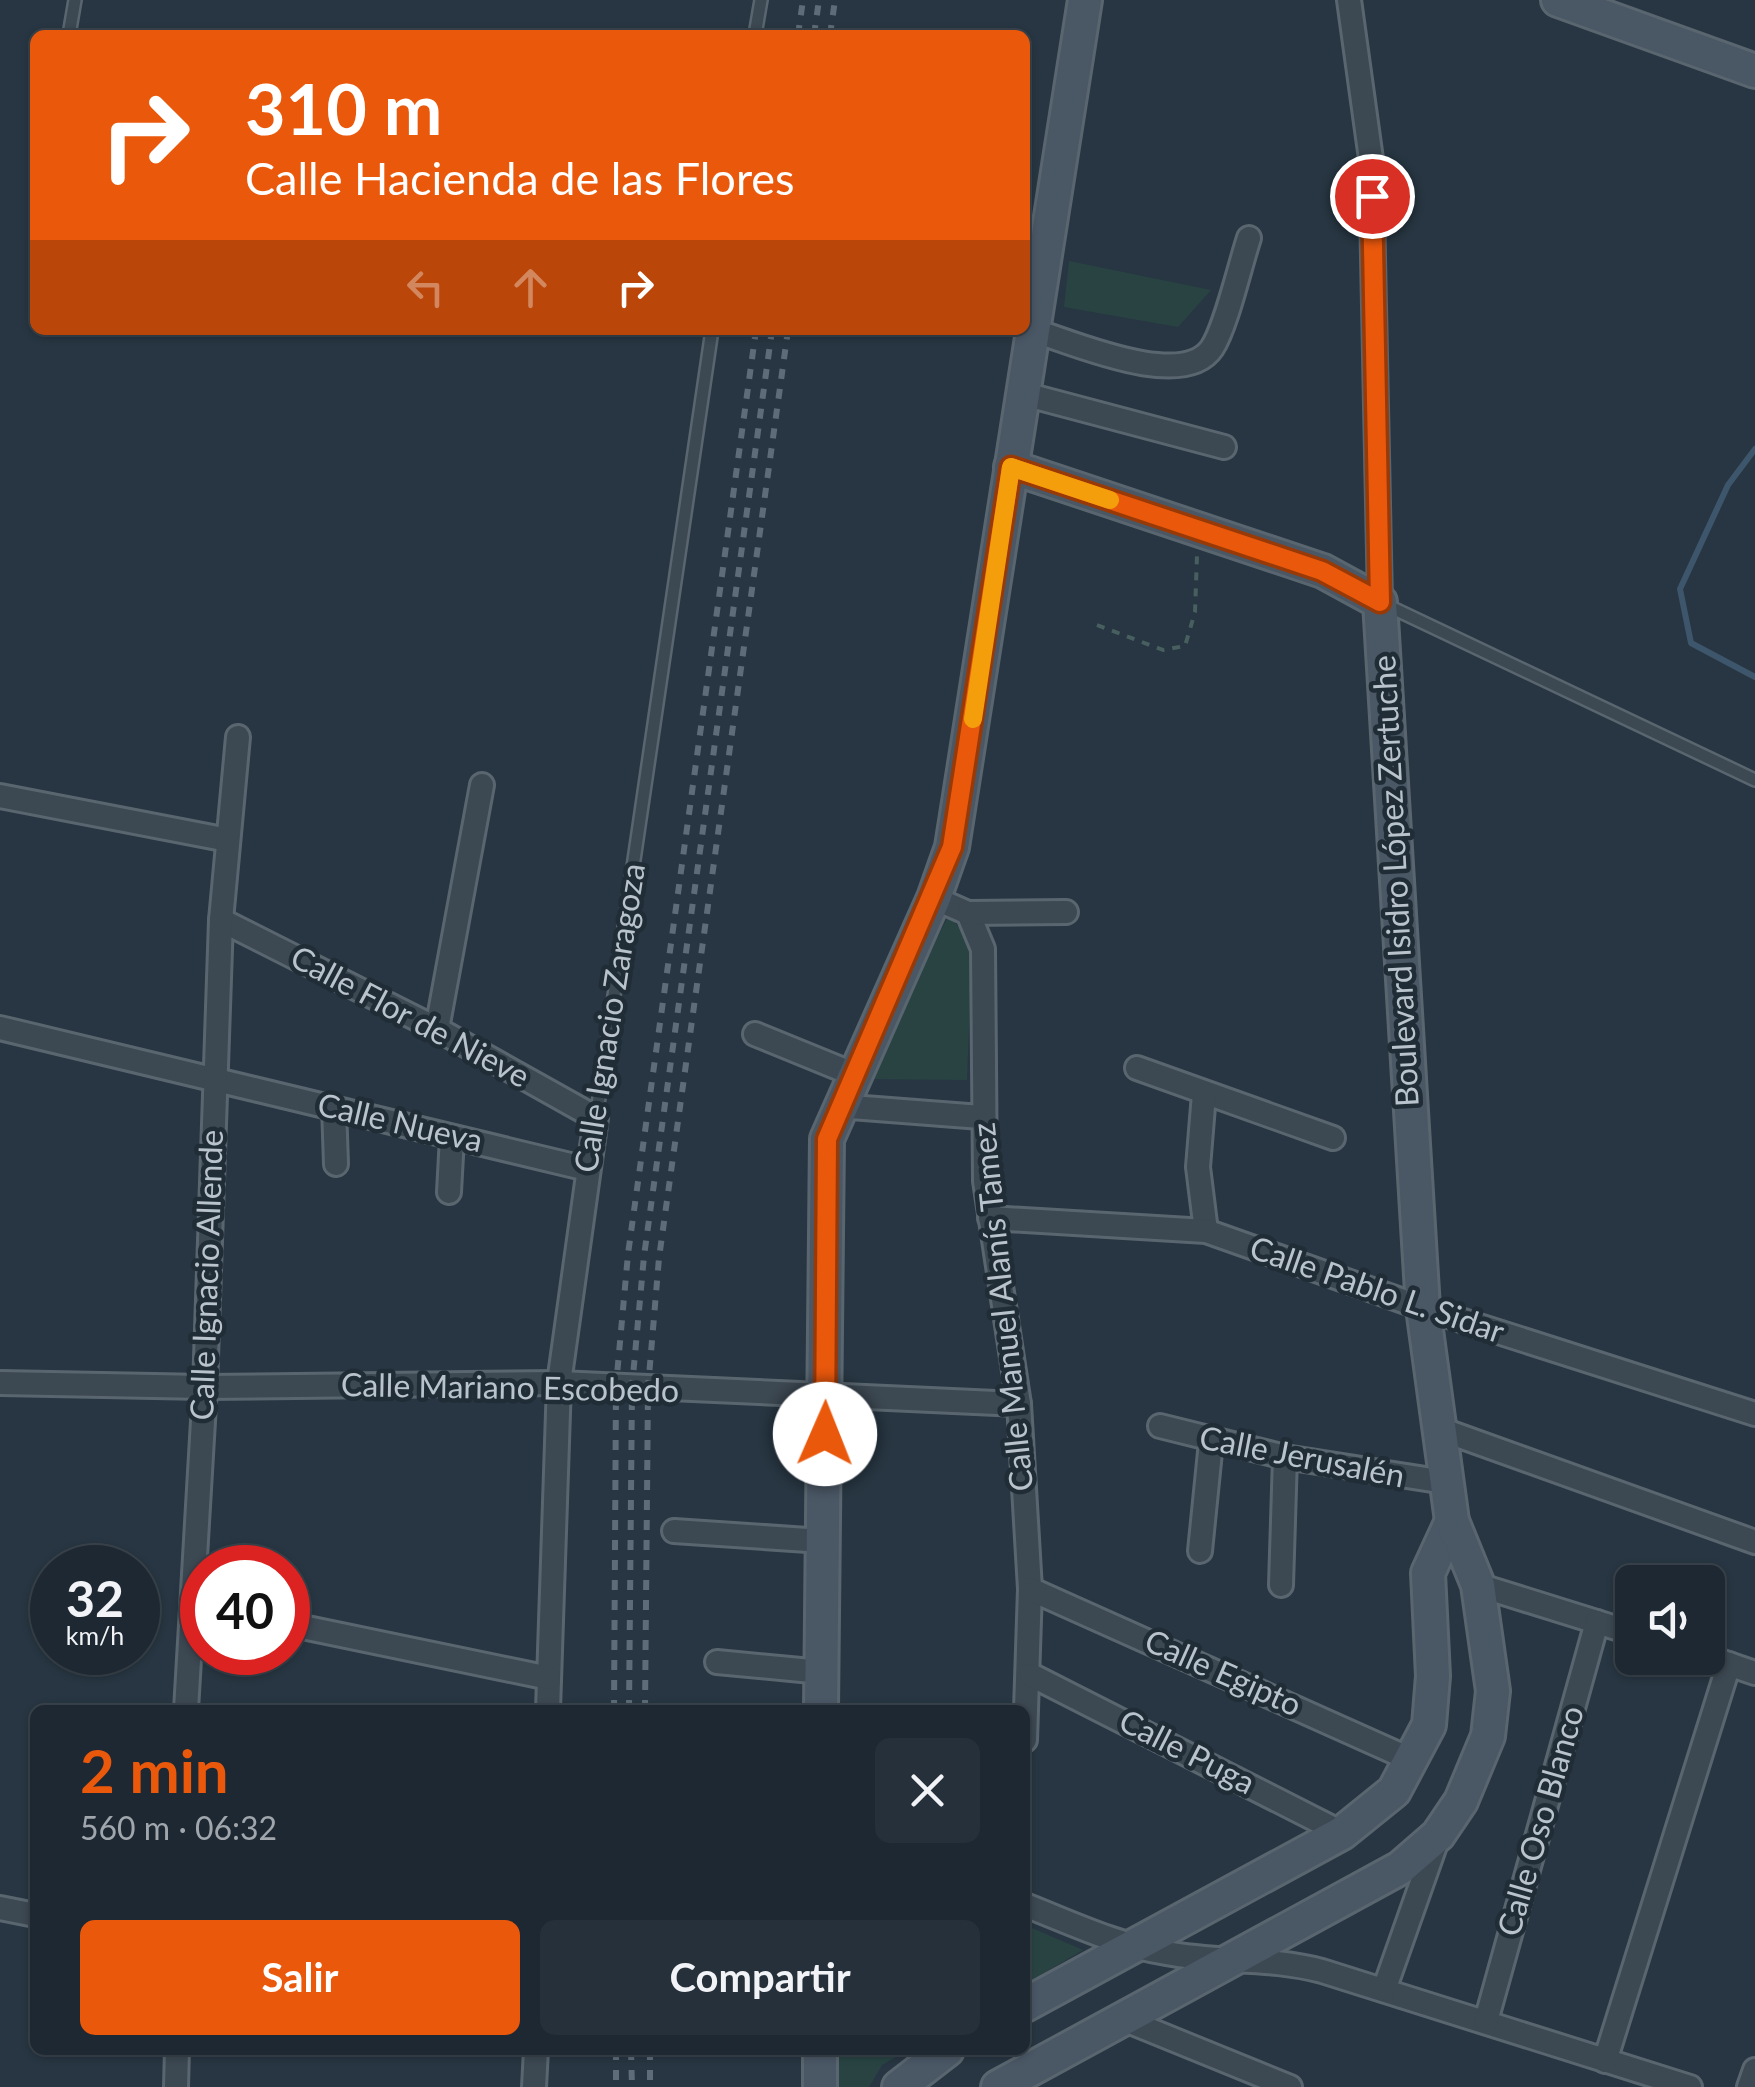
<!DOCTYPE html>
<html lang="es">
<meta charset="utf-8">
<style>
:root{--surface:#1d2832;--page:#25303a;--text:#f1f3f6;--muted:#a0a6ac;--line:#3b444d;--accent:#ea580c}
body{margin:0;font-family:Lato,sans-serif;background:var(--page);color:var(--text);height:100vh;display:flex;flex-direction:column;font-size:38px;white-space:nowrap}
*{box-sizing:border-box;margin:0}
p{font-size:32px;color:var(--muted)}
.icon{flex:none;width:55px;height:55px;fill:none;stroke:currentColor;stroke-width:2;stroke-linecap:round;stroke-linejoin:round}
.map{position:relative;flex:1;overflow:hidden}
.side{position:absolute;left:30px;top:1705px;width:1000px;height:350px;display:flex;flex-direction:column;background:var(--surface);border-radius:15px;box-shadow:0 2px 8px #0004,0 0 0 2px var(--line)}
.side>*{flex:none}
.hud{position:absolute;left:30px;top:30px;width:1000px;height:305px;border-radius:15px;box-shadow:0 2px 8px #0004,0 0 0 2px var(--line);background:#ea580c;color:#fff;overflow:hidden}
.fabs{position:absolute;left:1615px;top:1565px;display:grid;gap:20px}
.fabs a{display:grid;place-items:center;width:110px;height:110px;border-radius:15px;background:var(--surface);box-shadow:0 2px 8px #0004,0 0 0 2px var(--line);font-size:50px}
.speed{position:absolute;left:30px;top:1545px;display:flex;gap:20px;font-size:50px;font-weight:700;text-align:center}
.speed>*{display:grid;place-content:center;width:130px;height:130px;border-radius:50%;background:var(--surface);box-shadow:0 2px 8px #0004,0 0 0 2px var(--line);line-height:1}
.speed small{font-size:25px;font-weight:400}
.speed .limit{border:15px solid #d22;background:#fff;color:#111}
.pin{position:absolute;display:grid;place-items:center;width:85px;height:85px;color:#fff;margin:-42px;border:5px solid #fff;border-radius:50%;box-shadow:0 2px 10px #0007}
.me{position:absolute;width:110px;margin:-55px;rotate:1deg;stroke-linejoin:round;filter:drop-shadow(0 0 8px #0008)}
.turn{display:flex;align-items:center;gap:35px;height:210px;padding:0 50px;font-size:45px}
.turn .icon{width:130px;height:130px;stroke-width:2.5}
.turn b{display:block;font-size:70px;line-height:85px}
.lanes{display:flex;align-items:center;height:95px;padding:0 50px;background:#0003;justify-content:center;gap:50px;direction:ltr}
.lanes .off{opacity:.35}
.round{display:grid;place-items:center;flex:none;width:105px;height:105px;border-radius:15px;background:var(--page)}
.head{display:flex;align-items:center;justify-content:space-between;height:170px;padding:0 50px}
h1{font-size:60px;font-weight:700;line-height:75px;color:var(--accent)}
.action{display:flex;gap:20px;margin-top:auto;padding:20px 50px}
.action a{flex:1;height:115px;border-radius:15px;background:var(--accent);color:#fff;font-size:40px;font-weight:700;line-height:115px;text-align:center}
.action a+a{background:var(--page);color:var(--text)}
.map>svg:first-child{display:block}
</style>
<div class="map">
<svg width="1755" height="2087" viewBox="0 0 1755 2087">
<rect width="100%" height="100%" fill="#273642"/>
<!-- green -->
<g fill="#294343">
<path d="M1069,261l142,29 -33,37 -114,-20z"/>
<path d="M949,915l23,29 -5,136 -103,-1z"/>
<path d="M1025,1925l58,25 -58,34z"/>
<path d="M835,2050h73l-26,15 -13,22h-34z"/>
</g>
<g fill="none" stroke-linecap="round" stroke-linejoin="round">
<!-- stream -->
<path stroke="#3e566b" stroke-width="6" d="M1755,449l-27,36 -48,104 11,54 64,34"/>
<!-- lane casing -->
<g stroke="#5a666f" stroke-width="16">
<g id="lane">
<path d="M69,35l6,-35"/>
<path d="M755,35l6,-35"/>
<path d="M1384,604l371,176"/>
<path d="M596,1118l116,-788"/>
</g>
</g>
<!-- street casing -->
<g stroke="#5a666f" stroke-width="28">
<g id="street">
<path d="M1349,0l22,159 9,443"/>
<path d="M1035,331c39,12 148,60 177,17 14,-21 28,-83 37,-110"/>
<path d="M1024,394l200,53"/>
<path d="M0,796l228,44"/>
<path d="M934,898l34,15 15,36 2,232 34,223 11,185 -5,151"/>
<path d="M968,913l98,-1"/>
<path d="M221,920l216,109 159,89 -37,265 -11,327"/>
<path d="M0,1028l587,141"/>
<path d="M437,1029l45,-244"/>
<path d="M755,1034l98,40"/>
<path d="M1137,1068l196,70"/>
<path d="M1204,1094l-6,73 8,64"/>
<path d="M838,1106l143,11"/>
<path d="M334,1107l2,57"/>
<path d="M449,1192l3,-55"/>
<path d="M990,1218l216,13 217,77 332,106"/>
<path d="M0,1383l205,4 354,-4 460,21"/>
<path d="M1160,1426l125,31 160,25"/>
<path d="M1440,1429l315,113"/>
<path d="M674,1531l149,10"/>
<path d="M1200,1551l11,-109"/>
<path d="M1281,1585l4,-128"/>
<path d="M1478,1585l154,48"/>
<path d="M1030,1589l384,172"/>
<path d="M288,1624l261,54"/>
<path d="M1708,1657l47,16"/>
<path d="M717,1662l105,10"/>
<path d="M1031,1675l311,158"/>
<path d="M186,1710l19,-323 16,-467 17,-183"/>
<path d="M1025,1905c46,18 92,40 141,48 52,10 104,4 156,18l368,116"/>
<path d="M0,1908l35,7"/>
<path d="M1384,1990l54,-153"/>
<path d="M1123,2019l167,68"/>
<path d="M1486,2021l111,-399"/>
<path d="M1605,2061l124,-397"/>
<path d="M176,2087l1,-37"/>
<path d="M534,2087l2,-37"/>
<path d="M1749,2087l6,-17"/>
</g>
</g>
<!-- secondary casing -->
<g stroke="#5a666f" stroke-width="38">
<g id="secondary">
<path d="M1558,0l197,71"/>
<path d="M821,1710l6,-571 107,-241 18,-51 133,-847"/>
<path d="M1025,2005l317,-172 52,-42 35,-66 4,-49 -5,-103 24,-52"/>
<path d="M820,2087v-37"/>
<path d="M899,2087l48,-37"/>
<path d="M998,2087l402,-219 38,-33 23,-34 27,-65 5,-45 -15,-106 -26,-64 -29,-213 -43,-706 -57,-31 -312,-104"/>
</g>
</g>
<!-- path -->
<path stroke="#485f5f" stroke-width="4" stroke-dasharray="8 8" stroke-linecap="butt" d="M1097,625l66,25 22,-4 10,-34 2,-57"/>
<!-- lane -->
<use href="#lane" stroke="#3c4852" stroke-width="11"/>
<!-- street -->
<use href="#street" stroke="#3c4852" stroke-width="22"/>
<!-- secondary -->
<use href="#secondary" stroke="#4a5765" stroke-width="32"/>
<!-- rail -->
<g stroke="#5e6c79" stroke-width="6" stroke-dasharray="10 10" stroke-linecap="butt">
<path d="M798,35l5,-35"/>
<path d="M814,35l5,-35"/>
<path d="M830,35l5,-35"/>
<path d="M614,1710l2,-324 12,-132 128,-924"/>
<path d="M629,1710l3,-323 12,-131 128,-926"/>
<path d="M645,1710l3,-322 11,-130 129,-928"/>
<path d="M616,2050v37"/>
<path d="M631,2050l1,37"/>
<path d="M650,2050v37"/>
</g>
</g>
<g fill="none" stroke-linecap="round" stroke-linejoin="round">
<!-- route casing -->
<g stroke="#983908" stroke-width="25">
<path id="route" d="M825,1434l2,-295 125,-292 59,-380 311,104 58,31 -8,-406"/>
</g>
<!-- route -->
<use href="#route" stroke="#ea580c" stroke-width="18"/>
<!-- slow -->
<path stroke="#f59e0b" stroke-width="18" d="M973,719l38,-252 99,33"/>
</g>
<g text-anchor="middle" stroke-width="9" stroke-linejoin="round" paint-order="stroke">
<!-- street labels -->
<g font-size="32" fill="#b9c3cc" stroke="#202d37">
<text transform="translate(1396 881) rotate(-93)" y="11">Boulevard Isidro López Zertuche</text>
<text transform="translate(410 1017) rotate(28)" y="11">Calle Flor de Nieve</text>
<text transform="translate(610 1018) rotate(-81)" y="11">Calle Ignacio Zaragoza</text>
<text transform="translate(400 1123) rotate(13)" y="11">Calle Nueva</text>
<text transform="translate(207 1275) rotate(-88)" y="11">Calle Ignacio Allende</text>
<text transform="translate(1377 1290) rotate(19)" y="11">Calle Pablo L. Sidar</text>
<text transform="translate(1003 1307) rotate(-96)" y="11">Calle Manuel Alanís Tamez</text>
<text transform="translate(510 1388) rotate(1)" y="11">Calle Mariano Escobedo</text>
<text transform="translate(1302 1457) rotate(11)" y="11">Calle Jerusalén</text>
<text transform="translate(1223 1673) rotate(24)" y="11">Calle Egipto</text>
<text transform="translate(1187 1752) rotate(27)" y="11">Calle Puga</text>
<text transform="translate(1541 1821) rotate(-74)" y="11">Calle Oso Blanco</text>
</g>
</g>
</svg>
<div class="fabs">
<a><svg class="icon" aria-label="sound" viewBox="0 0 24 24"><path d="M4 9h4l5-4v14l-5-4H4zM17 9q2 3 0 6"/></svg></a>
</div>
<div class="speed"><div>32<small>km/h</small></div><div class="limit">40</div></div>
<div class="pin" style="left:1372px;top:196px;background:#d93025"><svg class="icon" aria-label="arrive" viewBox="0 0 24 24"><path d="M6 21V4h12l-3 4 3 4H6"/></svg></div>
<svg class="me" style="left:825px;top:1434px" viewBox="-20 -20 40 40"><circle r="19" fill="#fff"/><path d="M0-13L10 11 0 6-10 11z" fill="#ea580c"/></svg>
<div class="hud">
<div class="turn"><svg class="icon" aria-label="right" viewBox="0 0 24 24"><path d="M7 20v-9h11M14 6l5 5-5 5"/></svg><div><b>310 m</b>Calle Hacienda de las Flores</div></div>
<div class="lanes"><svg class="icon off" aria-label="left" viewBox="0 0 24 24"><path d="M17 20v-9H6M10 6l-5 5 5 5"/></svg><svg class="icon off" aria-label="ahead" viewBox="0 0 24 24"><path d="M12 20V5M6 11l6-6 6 6"/></svg><svg class="icon" aria-label="right" viewBox="0 0 24 24"><path d="M7 20v-9h11M14 6l5 5-5 5"/></svg></div>
</div>
<section class="side">
<div class="head"><div><h1>2 min</h1><p>560 m · 06:32</p></div><a class="round"><svg class="icon" aria-label="close" viewBox="0 0 24 24"><path d="M6 6l12 12M18 6L6 18"/></svg></a></div>
<div class="action"><a>Salir</a><a>Compartir</a></div>
</section>
</div>
